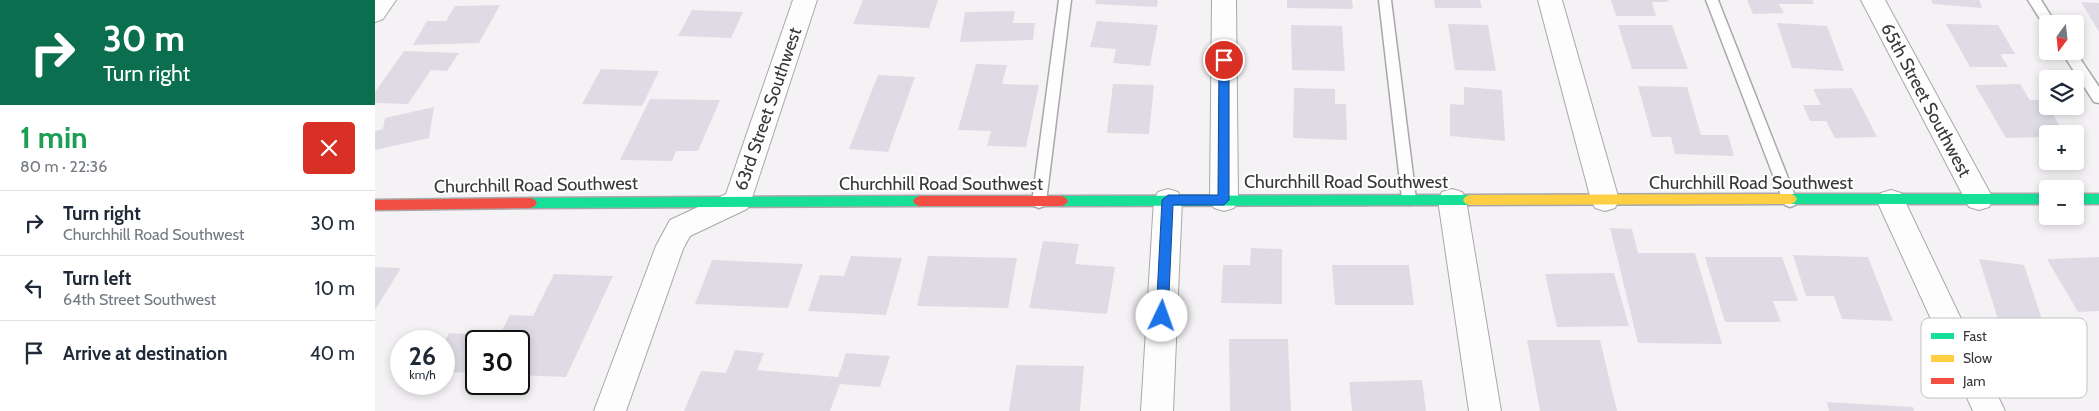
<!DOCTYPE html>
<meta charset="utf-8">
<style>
:root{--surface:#fff;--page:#f2f2f3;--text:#1f2937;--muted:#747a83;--line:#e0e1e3}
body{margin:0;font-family:Cabin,sans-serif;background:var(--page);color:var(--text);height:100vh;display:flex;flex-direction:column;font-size:19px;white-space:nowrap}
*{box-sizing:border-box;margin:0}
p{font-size:16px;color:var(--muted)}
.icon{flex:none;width:28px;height:28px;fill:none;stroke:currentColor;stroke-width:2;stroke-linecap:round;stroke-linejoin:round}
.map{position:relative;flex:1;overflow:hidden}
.side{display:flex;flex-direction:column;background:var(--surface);width:375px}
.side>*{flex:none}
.banner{background:#0b6e4f;color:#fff;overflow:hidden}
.needle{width:32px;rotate:195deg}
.controls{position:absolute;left:1664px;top:15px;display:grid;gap:10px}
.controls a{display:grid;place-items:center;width:45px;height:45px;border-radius:5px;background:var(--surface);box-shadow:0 2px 8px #0003;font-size:25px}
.speed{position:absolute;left:15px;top:330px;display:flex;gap:10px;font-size:25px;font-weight:700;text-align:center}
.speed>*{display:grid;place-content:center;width:65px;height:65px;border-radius:50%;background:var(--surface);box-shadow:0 2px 8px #0003;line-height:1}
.speed small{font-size:12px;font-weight:400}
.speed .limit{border:2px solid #111;border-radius:8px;background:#fff;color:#111}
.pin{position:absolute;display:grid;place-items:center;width:42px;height:42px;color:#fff;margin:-21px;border:2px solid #fff;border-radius:50%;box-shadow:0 1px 5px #0007}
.me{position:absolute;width:55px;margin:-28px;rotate:3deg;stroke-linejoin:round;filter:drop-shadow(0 0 4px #0008)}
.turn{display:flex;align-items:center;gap:18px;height:105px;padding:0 20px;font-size:22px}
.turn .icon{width:65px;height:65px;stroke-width:2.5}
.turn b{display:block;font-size:35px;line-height:42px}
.round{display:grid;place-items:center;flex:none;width:52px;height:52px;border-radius:5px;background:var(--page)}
.headline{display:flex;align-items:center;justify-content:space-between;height:85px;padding:0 20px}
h1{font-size:30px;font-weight:700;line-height:38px;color:#1e9e55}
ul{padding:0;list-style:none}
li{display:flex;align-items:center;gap:15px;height:65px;padding:0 20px;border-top:1px solid var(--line)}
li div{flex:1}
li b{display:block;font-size:19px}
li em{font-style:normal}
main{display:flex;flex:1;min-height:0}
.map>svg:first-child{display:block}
</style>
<main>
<section class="side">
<div class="banner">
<div class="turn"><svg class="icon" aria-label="right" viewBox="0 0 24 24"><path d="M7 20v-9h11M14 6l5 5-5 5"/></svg><div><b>30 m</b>Turn right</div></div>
</div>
<div class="headline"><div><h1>1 min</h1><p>80 m · 22:36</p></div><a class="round" style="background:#d93025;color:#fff"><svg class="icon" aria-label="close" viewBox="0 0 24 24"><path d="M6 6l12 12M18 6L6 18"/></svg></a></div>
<ul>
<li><svg class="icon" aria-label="right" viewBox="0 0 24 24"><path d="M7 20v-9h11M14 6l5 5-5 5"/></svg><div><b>Turn right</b><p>Churchhill Road Southwest</p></div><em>30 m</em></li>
<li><svg class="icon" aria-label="left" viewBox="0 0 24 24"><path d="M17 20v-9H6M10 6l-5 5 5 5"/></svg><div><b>Turn left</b><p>64th Street Southwest</p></div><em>10 m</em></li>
<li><svg class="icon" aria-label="arrive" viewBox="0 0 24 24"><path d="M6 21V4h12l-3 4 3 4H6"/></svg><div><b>Arrive at destination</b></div><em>40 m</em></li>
</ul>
</section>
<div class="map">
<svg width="1724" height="411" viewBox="0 0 1724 411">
<rect width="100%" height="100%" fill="#f5f2f5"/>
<!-- building -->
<g fill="#dfdbe5">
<path d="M488,0h75l-9,28 -76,-4z"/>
<path d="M721,0h62l-1,7 -62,-3z"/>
<path d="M912,0h65l1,9 -66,-1z"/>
<path d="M1059,0h46l2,8h-47z"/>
<path d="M1236,0h57l1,2h-17l4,14h-40z"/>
<path d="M1372,0h65l2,4h-35l5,9 -31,1z"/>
<path d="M1556,0h48l3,8 -49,-4z"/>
<path d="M1706,2l18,1v29z"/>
<path d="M125,5l-21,38 -66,2 14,-24h19l9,-15z"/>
<path d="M317,10l51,2 -12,26 -53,-2z"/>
<path d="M640,11l-2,12h22l-2,17 -73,2 5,-30z"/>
<path d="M722,21l61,4 -8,41 -37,-3 3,-14 -26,-2z"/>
<path d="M1402,23l50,3 17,45 -52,-3z"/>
<path d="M1073,24l40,1 8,46 -41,-1z"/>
<path d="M1571,24l52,1 17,29h-15l8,13h-38z"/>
<path d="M916,25l51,1 3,45 -53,-1z"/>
<path d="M1243,25h54l16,44h-56z"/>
<path d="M29,51l55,2 -12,18 -16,-1 -23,34 -33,-1v-11z"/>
<path d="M601,64l31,1 -5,19 37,1 -13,62 -39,-1 4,-15 -33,-1z"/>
<path d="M226,69l58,2 -17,35 -60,-2z"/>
<path d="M503,75l37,2 -27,75 -39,-3z"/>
<path d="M738,84l41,1 -5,49 -42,-1z"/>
<path d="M1645,84l10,16h14l21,34h-18v3l-41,1 -31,-53z"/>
<path d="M1263,86l49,1 14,48h27l6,21 -59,-2 -4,-17h-19z"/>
<path d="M1089,87l38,3 3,51 -55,-5v-32l14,1z"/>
<path d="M919,88l41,1v15h11l1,36 -54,-2z"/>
<path d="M1477,88l25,49 -42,1 -9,-17h-16l-7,-16h18l-8,-16z"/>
<path d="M275,99l70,1 -22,51h-22l-4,10 -52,-1z"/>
<path d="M59,107l-5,31 -54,12v-19l8,-2 2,-11z"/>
<path d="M1235,228l22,1 6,24h57l27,91 -84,-1z"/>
<path d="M668,241l36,3 -4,20 40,3 -8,47 -78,-6z"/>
<path d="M876,248l31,1v55l-61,-1 2,-38h27z"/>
<path d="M1418,255l75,2 25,64 -51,-2 -8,-23h-28z"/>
<path d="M476,256l51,2 -16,57 -78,-4 12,-36 24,1z"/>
<path d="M553,256l89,2 -9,50 -91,-2z"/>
<path d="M1330,257h77l16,44h-25l8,21h-56z"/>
<path d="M1724,257v54l-21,1 -31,-53z"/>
<path d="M1604,259l45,6 29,88 -47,-8z"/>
<path d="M337,260l91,4 -15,44 -93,-4z"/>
<path d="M957,265h77l5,40h-79z"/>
<path d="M0,267l26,1 -26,42z"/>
<path d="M1239,273l15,53 -72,1 -12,-53z"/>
<path d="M179,274l59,2 -47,101 -47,-2v-34h-43v32l-32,-1v-30l5,-9 50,3 11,-21 23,1z"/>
<path d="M854,339h59l3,72h-61z"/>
<path d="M1152,340h73l17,71h-77z"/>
<path d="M360,350l29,3 -7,17 81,7 8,-24 44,3 -10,31 -40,-3 -10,27h-146l17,-40 25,2z"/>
<path d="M641,365l68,1 -4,45h-71z"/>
<path d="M1047,380l4,31h-74l-3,-29z"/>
<path d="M1452,402l86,5 1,4h-85z"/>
</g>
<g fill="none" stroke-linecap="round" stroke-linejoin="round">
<!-- lane casing -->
<g stroke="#a9a7a9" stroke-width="3">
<g id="lane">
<path d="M684,0h12l-25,202 -2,4 -5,2 -5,-2 -2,-4z"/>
<path d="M1004,0h12l25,199 -2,4 -5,2 -5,-2 -2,-4z"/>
<path d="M1331,0h12l79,201 -2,4 -5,2 -5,-2 -2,-4z"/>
<path d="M1653,0h13l15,24h-9v4l-2,-1z"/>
<path d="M1686,51h14l24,36v16l-5,-1z"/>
</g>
</g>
<!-- street casing -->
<g stroke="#a9a7a9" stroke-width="2">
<g id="street">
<path d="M0,0h21l-13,19 -8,3z"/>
<path d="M418,0h24l-66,201 -4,8 -57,27 -7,13 -57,162h-32l62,-165 14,-26 56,-26z"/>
<path d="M837,0h24l2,200 -4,8 -10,3 -10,-3 -4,-8z"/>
<path d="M1163,0h24l57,200 -4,8 -10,3 -10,-3 -4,-8z"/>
<path d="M1486,0h24l104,191 4,8 -4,8 -10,3 -10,-3z"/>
<path d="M793,189l10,3 4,8 -9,211h-32l13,-211 4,-8z"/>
<path d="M1077,189l10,3 4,8 35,211h-32l-31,-211 4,-8z"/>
<path d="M1516,190l10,3 104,218h-32l-96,-210 4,-8z"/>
</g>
</g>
<!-- fast casing -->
<g stroke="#a9a7a9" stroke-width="3">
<g id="fast">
<path d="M1416,194h256v10h-256l-4,-2 -2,-3 2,-3z"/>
<rect x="1700" y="194" width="24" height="10"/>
<path d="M1094,195l4,2 2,3 -2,3 -4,2 -407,1 -4,-2 -2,-3 2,-3 4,-2z"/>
<path d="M544,196l4,2 2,3 -2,3 -4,2 -388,2 -4,-2 -2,-3 2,-3 4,-2z"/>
</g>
</g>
<!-- slow casing -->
<g stroke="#a9a7a9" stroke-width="3">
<path id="slow" d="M1416,194l4,2 2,3 -2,3 -4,2 -322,1 -4,-2 -2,-3 2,-3 4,-2z"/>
</g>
<!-- jam casing -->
<g stroke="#a9a7a9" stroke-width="3">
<g id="jam">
<path d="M544,196h143l4,2 2,3 -2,3 -4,2h-143l-4,-2 -2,-3 2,-3z"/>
<path d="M156,198l4,2 2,3 -2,3 -4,2 -156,2v-10z"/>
</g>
</g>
<!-- lane -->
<use href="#lane" fill="#fefdfe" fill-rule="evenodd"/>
<!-- street -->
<use href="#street" fill="#fefdfe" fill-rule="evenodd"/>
<!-- fast -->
<use href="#fast" fill="#16e098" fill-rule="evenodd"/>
<!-- slow -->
<use href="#slow" fill="#ffcf43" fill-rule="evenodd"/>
<!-- jam -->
<use href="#jam" fill="#f24e42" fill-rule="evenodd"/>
</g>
<!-- route -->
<path fill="#1a73e8" stroke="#114b97" d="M849,56l5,4v140l-5,5h-51l-5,111 -6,5 -6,-5 6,-116 6,-5h50l1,-135z"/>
<g text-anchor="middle" stroke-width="4" stroke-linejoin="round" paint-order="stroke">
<!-- street labels -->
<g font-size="18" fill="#393739" stroke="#fff">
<text transform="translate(1551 100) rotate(62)" y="6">65th Street Southwest</text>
<text transform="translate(393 109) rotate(-71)" y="6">63rd Street Southwest</text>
<text x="971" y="188">Churchhill Road Southwest</text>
<text x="1376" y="189">Churchhill Road Southwest</text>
<text x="566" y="190">Churchhill Road Southwest</text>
<text transform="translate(161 185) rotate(-1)" y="6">Churchhill Road Southwest</text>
</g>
</g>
<!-- legend -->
<rect x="1546" y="318" width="166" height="80" rx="8" fill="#fff" stroke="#c4c3c4" stroke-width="1"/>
<rect x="1556" y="333" width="23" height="6" fill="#16e098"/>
<rect x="1556" y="355" width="23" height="7" fill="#ffcf43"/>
<rect x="1556" y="378" width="23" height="6" fill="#f24e42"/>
<g font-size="14" fill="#393739">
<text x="1588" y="341">Fast</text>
<text x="1588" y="363">Slow</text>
<text x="1588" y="386">Jam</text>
</g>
</svg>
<div class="controls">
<a><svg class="needle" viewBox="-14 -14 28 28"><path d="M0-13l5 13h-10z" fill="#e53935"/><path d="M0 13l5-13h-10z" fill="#747a83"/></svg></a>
<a><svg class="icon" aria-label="layers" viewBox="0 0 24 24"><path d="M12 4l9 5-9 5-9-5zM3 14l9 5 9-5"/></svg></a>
<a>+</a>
<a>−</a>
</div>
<div class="speed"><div>26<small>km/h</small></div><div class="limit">30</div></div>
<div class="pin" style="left:849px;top:60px;background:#d93025"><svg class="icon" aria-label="arrive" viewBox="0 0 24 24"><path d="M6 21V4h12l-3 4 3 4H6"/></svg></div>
<svg class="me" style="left:787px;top:316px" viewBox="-20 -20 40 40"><circle r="19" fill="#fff"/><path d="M0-13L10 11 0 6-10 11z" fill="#1a73e8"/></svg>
</div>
</main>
